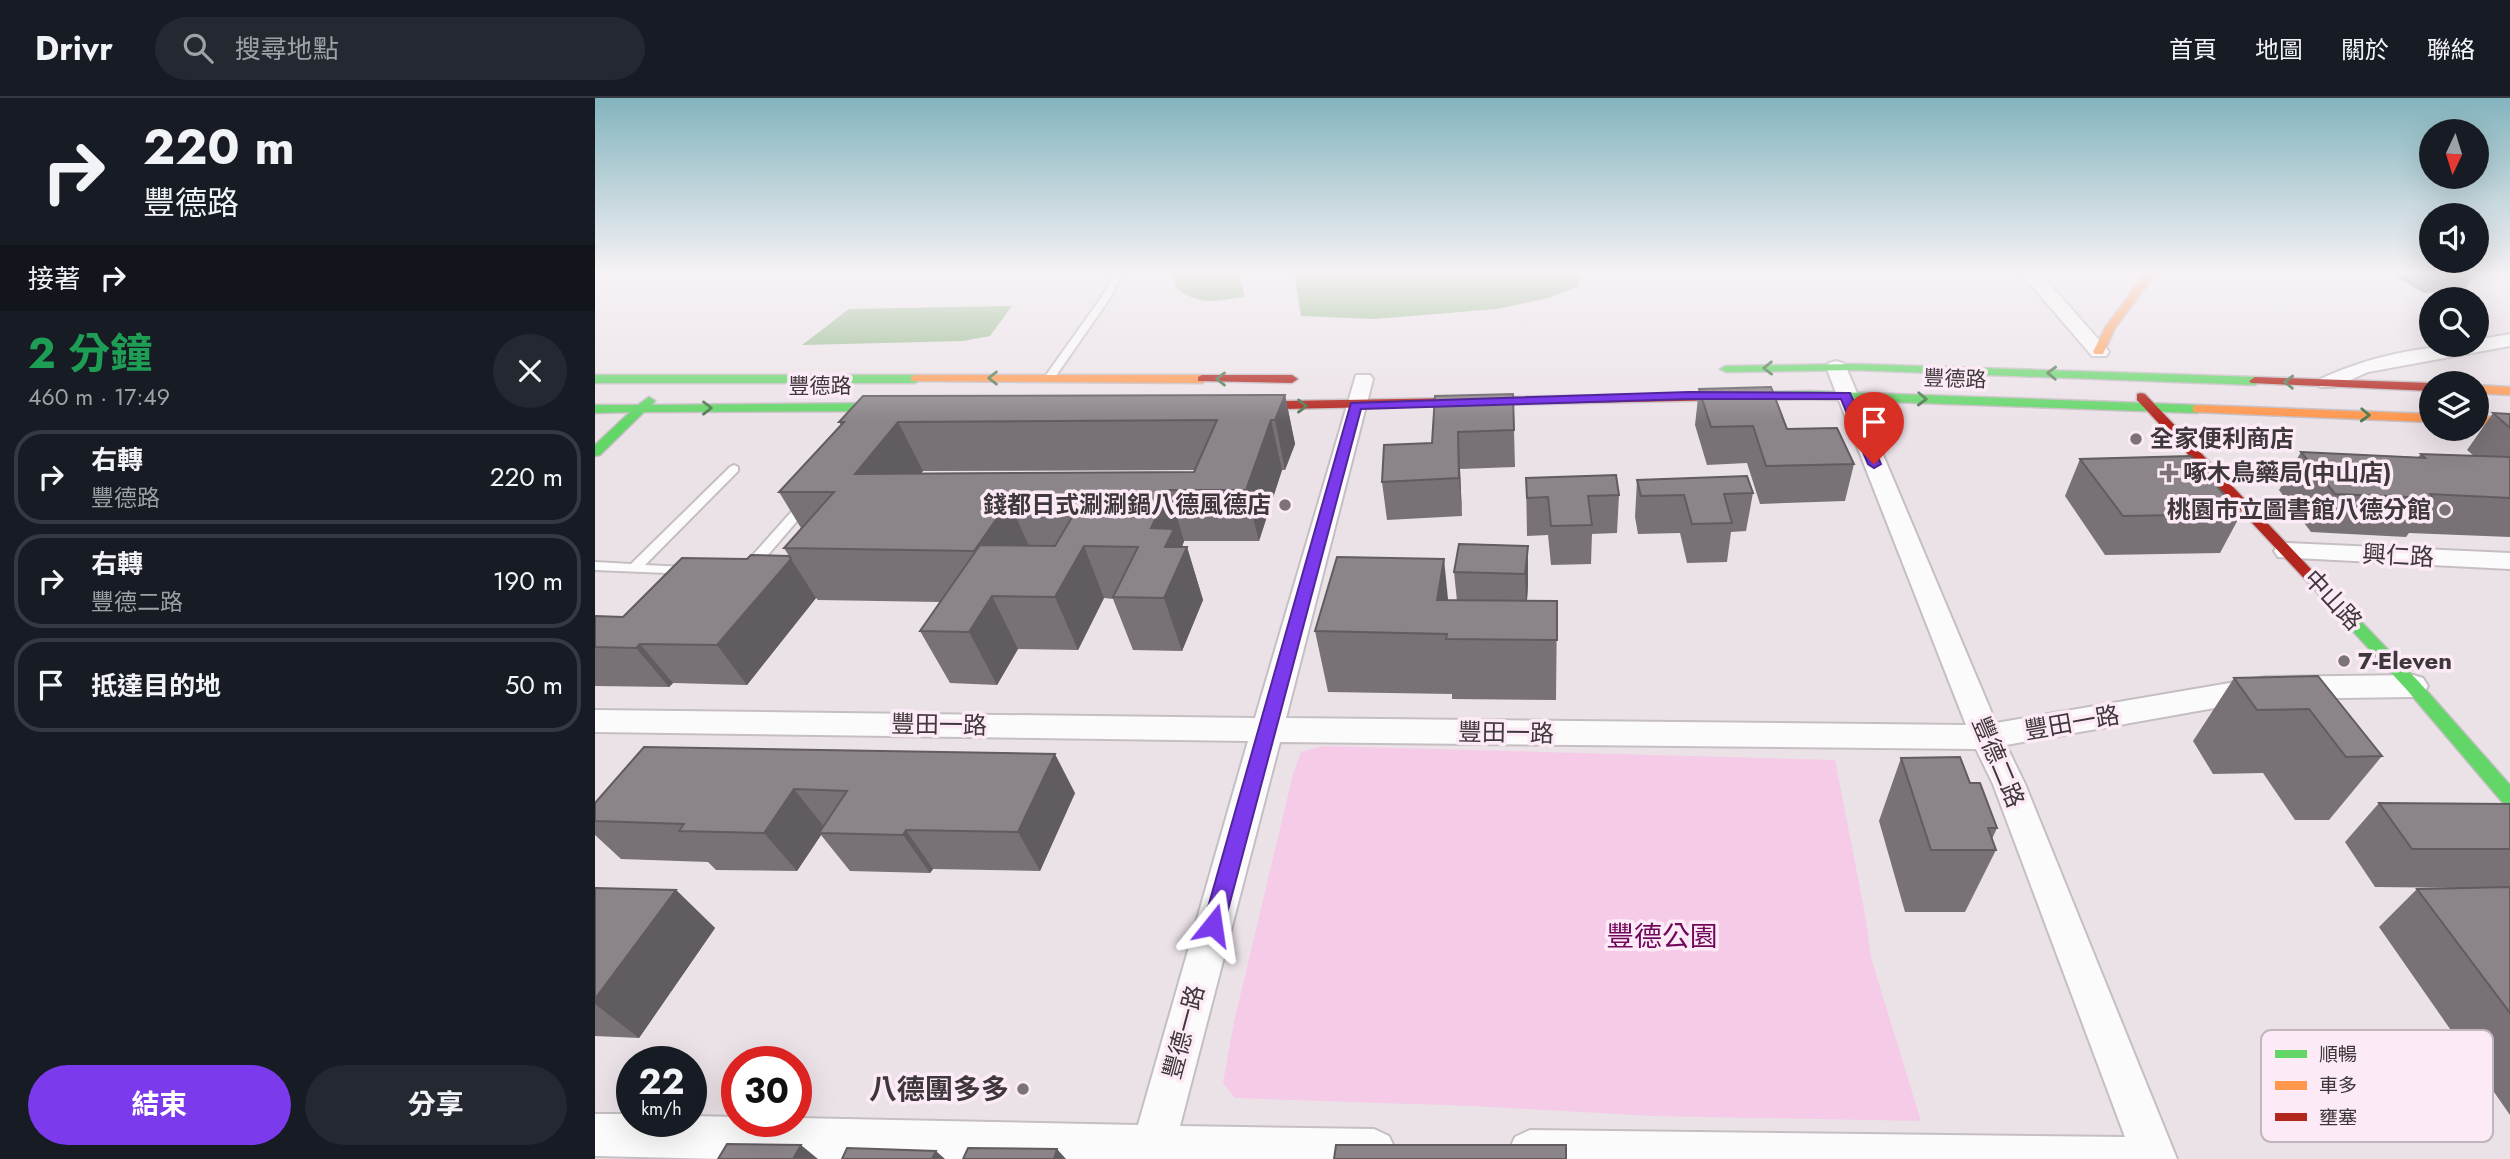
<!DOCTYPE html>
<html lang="zh-TW">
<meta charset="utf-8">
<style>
:root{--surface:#171b24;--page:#242831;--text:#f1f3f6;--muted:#9ea1a6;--line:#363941;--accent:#7c3aed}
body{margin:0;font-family:Jost,"Noto Sans TC",sans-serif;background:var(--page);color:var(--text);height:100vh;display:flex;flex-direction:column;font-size:26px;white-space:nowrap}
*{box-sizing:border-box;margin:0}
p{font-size:23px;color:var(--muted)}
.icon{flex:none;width:38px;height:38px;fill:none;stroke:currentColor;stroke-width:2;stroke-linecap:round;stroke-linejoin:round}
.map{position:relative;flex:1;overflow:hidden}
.details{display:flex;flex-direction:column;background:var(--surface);width:595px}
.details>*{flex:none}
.guide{background:#171b24;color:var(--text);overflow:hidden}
.needle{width:46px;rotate:184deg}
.buttons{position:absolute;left:1824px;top:21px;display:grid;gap:14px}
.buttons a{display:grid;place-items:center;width:70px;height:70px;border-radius:50%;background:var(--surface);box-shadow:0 7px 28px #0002;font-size:35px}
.speed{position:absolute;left:21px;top:948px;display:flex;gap:14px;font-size:35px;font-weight:700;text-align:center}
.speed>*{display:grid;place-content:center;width:91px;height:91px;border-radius:50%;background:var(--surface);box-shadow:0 7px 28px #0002;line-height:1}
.speed small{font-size:18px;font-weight:400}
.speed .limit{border:10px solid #d22;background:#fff;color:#111}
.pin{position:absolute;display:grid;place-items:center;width:60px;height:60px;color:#fff;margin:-72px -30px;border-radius:50% 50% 50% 0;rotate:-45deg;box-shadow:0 0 7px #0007}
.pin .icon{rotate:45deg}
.me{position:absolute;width:77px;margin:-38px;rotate:15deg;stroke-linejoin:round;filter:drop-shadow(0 0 5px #0008)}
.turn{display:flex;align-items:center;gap:24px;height:147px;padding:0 28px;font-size:32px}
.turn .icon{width:91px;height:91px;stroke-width:2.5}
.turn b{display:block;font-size:49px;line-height:60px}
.then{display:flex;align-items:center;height:66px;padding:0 28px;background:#0003;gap:14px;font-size:26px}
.round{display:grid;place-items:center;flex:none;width:74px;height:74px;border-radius:37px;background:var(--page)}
.summary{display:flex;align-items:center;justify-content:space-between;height:119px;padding:0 28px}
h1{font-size:42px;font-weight:700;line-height:52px;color:#1e9e55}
.primary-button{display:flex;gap:14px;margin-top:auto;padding:14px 28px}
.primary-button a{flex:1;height:80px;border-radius:42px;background:var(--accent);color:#fff;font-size:28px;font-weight:700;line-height:80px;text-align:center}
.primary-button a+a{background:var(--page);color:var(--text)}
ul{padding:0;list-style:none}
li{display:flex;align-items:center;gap:21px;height:94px;margin:0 14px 10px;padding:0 14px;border:4px solid var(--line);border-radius:28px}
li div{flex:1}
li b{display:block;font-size:26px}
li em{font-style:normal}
header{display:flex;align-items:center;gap:42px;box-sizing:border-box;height:98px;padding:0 35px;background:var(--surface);border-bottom:2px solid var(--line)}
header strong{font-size:33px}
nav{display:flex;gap:38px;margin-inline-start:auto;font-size:24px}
.search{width:490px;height:63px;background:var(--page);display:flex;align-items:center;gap:18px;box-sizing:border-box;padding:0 24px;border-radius:38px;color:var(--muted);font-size:26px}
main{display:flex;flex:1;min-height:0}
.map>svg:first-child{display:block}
</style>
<header>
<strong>Drivr</strong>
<div class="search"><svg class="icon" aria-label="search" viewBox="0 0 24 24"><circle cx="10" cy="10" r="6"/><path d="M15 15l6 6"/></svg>搜尋地點</div>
<nav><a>首頁</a><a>地圖</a><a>關於</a><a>聯絡</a></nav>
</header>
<main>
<section class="details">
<div class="guide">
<div class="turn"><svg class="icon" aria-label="right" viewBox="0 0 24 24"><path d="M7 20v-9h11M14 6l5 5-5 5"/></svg><div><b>220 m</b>豐德路</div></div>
<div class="then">接著<svg class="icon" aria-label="right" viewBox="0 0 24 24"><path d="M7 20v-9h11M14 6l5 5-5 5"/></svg></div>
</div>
<div class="summary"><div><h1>2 分鐘</h1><p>460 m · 17:49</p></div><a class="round"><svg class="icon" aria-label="close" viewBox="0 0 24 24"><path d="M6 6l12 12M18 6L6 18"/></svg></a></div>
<ul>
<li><svg class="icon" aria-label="right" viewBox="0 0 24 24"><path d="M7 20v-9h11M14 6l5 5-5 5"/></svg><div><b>右轉</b><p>豐德路</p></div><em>220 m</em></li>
<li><svg class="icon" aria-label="right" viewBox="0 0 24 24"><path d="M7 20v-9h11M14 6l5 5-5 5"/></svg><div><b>右轉</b><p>豐德二路</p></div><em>190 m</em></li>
<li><svg class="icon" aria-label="arrive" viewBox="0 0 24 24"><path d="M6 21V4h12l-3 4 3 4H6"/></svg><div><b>抵達目的地</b></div><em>50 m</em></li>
</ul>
<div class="primary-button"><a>結束</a><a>分享</a></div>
</section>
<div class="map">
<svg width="1915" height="1061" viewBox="0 0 1915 1061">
<rect width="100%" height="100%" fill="#ebe2e8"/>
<!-- green -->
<path fill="#f5cbe7" d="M728,648l512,14 30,154 6,44 50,163 -269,-5 -179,-10 -238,-8 -12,-15 11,-61 59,-248 8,-22z"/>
<!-- water -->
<g fill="#8bb480">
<path d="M578,175h65l7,24c-28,3 -45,10 -69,-9z"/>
<path d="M699,175h290l-7,14 -29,11 -51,11 -123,10 -73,-3z"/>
<path d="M417,208l-22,30 -27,5 -161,4 47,-36z"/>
</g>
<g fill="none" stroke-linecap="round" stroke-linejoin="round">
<!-- lane casing -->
<g stroke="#c5bec3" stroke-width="4">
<g id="lane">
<path d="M520,175h8l-13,25 -57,82h-8l-1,-2 57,-80z"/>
<path d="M139,367l4,2v4l-93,94 41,2 7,4 -2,3 -96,-4v-8l36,2 99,-97z"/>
<path d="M210,402l4,1 2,3 -2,3 -55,64h-10l-2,-3 2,-3 57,-64z"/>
</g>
</g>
<!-- street casing -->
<g stroke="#c5bec3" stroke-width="4">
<g id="street">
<path d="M1426,175h19l66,75 3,4 -3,4h-14z"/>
<path d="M1915,236v12l-142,26 -34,15h-14l-3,-4 3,-4c48,-22 103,-34 156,-34v-5z"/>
<path d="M1241,263l7,2 3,4 150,356 269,-46 148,-2 10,3 5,8 -5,8 -10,3 -148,2 -259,46 19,39 152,375h-666l-3,-7 7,-15 15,-7 595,7 -132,-353 -17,-35 -696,-7 -100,384 194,3 15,7 7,15 -4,8h-669l-128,-3v-42h37v8h59v-6l46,1v5h59v-4l342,7 110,-384 -653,-9v-22l660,8 101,-343h14l3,4 -87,339 680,7 -140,-358 3,-4z"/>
<path d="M1692,445l223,10v16l-232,-12 -4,-6 4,-6z"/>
</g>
</g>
<!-- fast casing -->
<g stroke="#c5bec3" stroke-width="3">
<g id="fast">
<path d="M1261,266l399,13 6,4 -6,4 -399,-15 -130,2 -6,-3 6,-3z"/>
<path d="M0,277h320l6,4 -6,4h-320z"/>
<path d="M1214,293l388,14 6,4 -6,4 -388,-14 -84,2 -6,-4 6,-4z"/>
<path d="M54,299l6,4 -3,4 251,-2 6,4 -6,4 -259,1 -44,43 -5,1v-11l35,-33 -35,1v-8h43z"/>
<path d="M1725,484l5,2 94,98 91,103v20l-7,-2 -96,-113 -92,-100 -3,-3z"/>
</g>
</g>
<!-- slow casing -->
<g stroke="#c5bec3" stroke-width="3">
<g id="slow">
<path d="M1551,175h10l-41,55 -12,26h-8l-2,-2 12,-24z"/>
<path d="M320,277h287l6,4 -6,4 -291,-2v-4z"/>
<path d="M1881,287l34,2v8l-34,-2z"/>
<path d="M1602,307l234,9v8l-238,-10v-6z"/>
<path d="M1881,318l34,2v8l-34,-2z"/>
</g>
</g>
<!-- jam casing -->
<g stroke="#c5bec3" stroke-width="3">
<g id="jam">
<path d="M607,277h90l6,4 -6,4 -94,-2v-4z"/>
<path d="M1660,279l176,6v8l-180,-8 -2,-2z"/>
<path d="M1130,295l4,1v6l-493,10 -6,-4 6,-4z"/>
<path d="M1546,295l4,1 180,190 3,3 -3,3h-10l-178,-190v-6z"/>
</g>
</g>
<!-- lane -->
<use href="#lane" fill="#fcfbfc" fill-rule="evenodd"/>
<!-- street -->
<use href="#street" fill="#fcfbfc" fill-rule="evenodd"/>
<!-- fast -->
<use href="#fast" fill="#63d668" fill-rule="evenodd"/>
<!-- slow -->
<use href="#slow" fill="#ff974d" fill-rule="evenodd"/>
<!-- jam -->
<use href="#jam" fill="#b3261e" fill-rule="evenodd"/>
</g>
<!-- wall -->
<g fill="#787276" fill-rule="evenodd">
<path d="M1794,175h75l8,4 -7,12 -41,4z"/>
<path d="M1104,291l88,40 67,35 -9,37 -85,3 -13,-41 -40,2 -12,-40z"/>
<path d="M918,296l2,73 -55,2 2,47 -75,4 -5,-38 50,-39z"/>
<path d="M690,297l10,49 -10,26h-3l-23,71h-75l-2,6h5l16,53 -21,51 -49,-1 -20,-51 -9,-1 -26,52 -60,-1 -21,36 -47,-2 -30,-52 20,-29 -122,-2 -2,-2 -69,87 -74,-2 -4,4 -74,-1v-70l28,1 124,-58 42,-3 -5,-8 17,-20 -22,-36 62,-67 -2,-3zM600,372l-1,2 -273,1 2,-2z"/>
<path d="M1898,315l17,1v123l-101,-4 -3,4 -95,-5 -32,-42 22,-38 117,5 3,-3 53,2 -7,-6z"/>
<path d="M1485,361l161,55 -21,39 -115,2 -40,-59z"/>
<path d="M931,380l93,17 -2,38 -25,1 -1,30 -40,1 -3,-30 -21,1z"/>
<path d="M1042,382l116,13 -7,38 -15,1 -4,30 -40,1 -7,-30 -42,1 -3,-17z"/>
<path d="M933,448v39l-1,16h30l-1,99 -104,-1v-5l-124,-2 -13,-61 133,-31 9,1 -3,-29z"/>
<path d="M1723,578l64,80 -53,64h-34l-32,-47 -50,1 -20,-33 41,-63z"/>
<path d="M49,649l431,46 -35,78 -107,-2 -3,4 -80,-2 -29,-36 -24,36 -81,-1 -8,-8 -87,-3 -26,-24v-32z"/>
<path d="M1306,660l69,25 27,45 -5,11 4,11 -31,62h-60l-26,-91z"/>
<path d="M1784,705l131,47v265l-131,-188 38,-38 56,-1 -98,-1 -30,-45z"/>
<path d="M0,790l81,2 39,38 -76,110 -44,-2z"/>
</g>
<!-- shaded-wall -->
<g fill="#615c60">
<path d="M690,297l10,49 -10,26 -10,-50z"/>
<path d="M676,322l11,50 -23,71 -13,-51z"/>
<path d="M303,324l25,49 -40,54 -28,-51z"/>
<path d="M863,334l2,37 2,47 -3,-38z"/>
<path d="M574,392l15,51 -3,9 6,-3 16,53 -21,51 -18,-53 -13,-70z"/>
<path d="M414,403l23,52 -37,43 -21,-45z"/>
<path d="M489,448l20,52 -26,52 -23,-53z"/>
<path d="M933,448v39l-2,28 -1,-39z"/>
<path d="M196,461l25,39 -69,87 -30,-40z"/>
<path d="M849,461l6,60 -13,-19z"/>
<path d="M397,498l26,53 -21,36 -28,-53z"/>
<path d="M45,546l33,39 -4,4 -33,-39z"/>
<path d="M460,656l20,39 -35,78 -22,-39z"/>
<path d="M199,691l31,39 -6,5 2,2 -24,36 -33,-38z"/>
<path d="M311,732l27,39 -3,4 -27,-38z"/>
<path d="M81,792l39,38 -76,110 -44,-34v-5z"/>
<path d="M206,1047l17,14h-25z"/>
<path d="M462,1051l9,10h-12z"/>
<path d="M341,1053l9,8h-13z"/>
</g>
<!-- building -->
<g fill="#8b8489" stroke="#615c60" stroke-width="2" fill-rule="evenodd">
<path d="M1821,175h48l8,4 -41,4z"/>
<path d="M1176,289l16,42 50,-1 17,36 -88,2 -13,-40 -42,1 -12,-38z"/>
<path d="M918,296l1,36 -56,2 1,46 -77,4 2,-37 48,-2 3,-47z"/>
<path d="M690,297l-10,25h-4l-25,70h-77l-18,38 23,1 -9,18h22l-23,51 -51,-1 25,-50 -54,-1 -29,51 -63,-1 -23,36 -49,-1 60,-86 75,1 26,-44 -72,-1 -35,50 -190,-3 50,-56h-55l65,-70h-5l24,-26zM622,322l-23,52 -339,2 43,-52z"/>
<path d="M1898,315l17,1v14z"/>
<path d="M1706,354l124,6 -4,-4 89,3v41l-80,-4 3,4 -98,-4z"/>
<path d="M1596,358l50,58 -118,2 -43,-57z"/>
<path d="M1021,377l3,20 -31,1 4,29 -41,1 -3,-29 -21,1 -1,-20z"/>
<path d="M1152,378l6,17 -29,1 8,29 -40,1 -8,-29 -43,1 -4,-16z"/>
<path d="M864,446l69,2 -3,28 -71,-2z"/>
<path d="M156,457l38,1 2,3 -74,86 -77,-1 -4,4 -41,-1v-31l28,1 59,-59 65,1z"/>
<path d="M742,459l107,2 -7,41 120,1v39l-111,-1 1,-5 -132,-3z"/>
<path d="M1723,578l64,80 -36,1 -37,-48 -52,1 -23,-32z"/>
<path d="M49,649l411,7 -37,78 -112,-2 -3,5 -84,-2 28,-42 -53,-2 -30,44 -85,-2 5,-7 -89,-3v-18z"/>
<path d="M1365,659l10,26h10l17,45h-9l8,22h-65l-30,-92z"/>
<path d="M1784,705l131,1v45h-98z"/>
<path d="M1915,789v126l-93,-124z"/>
<path d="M0,790l81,2 -81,109z"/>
<path d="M132,1046l74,1 -8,14h-75z"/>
<path d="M741,1047h230v14h-232z"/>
<path d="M252,1050l89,3 -4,8h-90z"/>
<path d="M373,1050l89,1 -3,10h-91z"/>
</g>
<!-- one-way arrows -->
<defs><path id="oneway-chevron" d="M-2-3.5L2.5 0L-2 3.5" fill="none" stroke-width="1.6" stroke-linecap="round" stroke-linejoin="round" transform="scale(1.75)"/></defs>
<g stroke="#4d774d">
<use href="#oneway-chevron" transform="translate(1173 270) rotate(179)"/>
<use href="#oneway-chevron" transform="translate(1457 275) rotate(-178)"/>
<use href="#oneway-chevron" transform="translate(398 280) rotate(180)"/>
<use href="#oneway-chevron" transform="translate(626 281) rotate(-180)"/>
<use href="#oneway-chevron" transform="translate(1694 284) rotate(-178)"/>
<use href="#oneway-chevron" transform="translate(1327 301) rotate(2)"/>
<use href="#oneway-chevron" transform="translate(707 308)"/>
<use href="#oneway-chevron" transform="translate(112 310)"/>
<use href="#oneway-chevron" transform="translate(1770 317) rotate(2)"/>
</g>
<!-- sky -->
<linearGradient id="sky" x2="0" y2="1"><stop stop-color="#83b4be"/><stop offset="0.54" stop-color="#f6f2f5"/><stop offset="1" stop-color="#f6f2f5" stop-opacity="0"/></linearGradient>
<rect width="1915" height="324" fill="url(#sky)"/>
<!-- route -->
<path fill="#7c3aed" stroke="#51269a" stroke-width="2" d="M1094,294l161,1 31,71 -7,4 -6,-4 -27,-65h-152l-328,10 -137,516 -3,7 -8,3 -7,-3 -3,-7 148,-522z"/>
<!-- markers -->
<g fill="#7b7378" stroke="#fcebf6" stroke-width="2.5">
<circle cx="1541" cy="341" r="7"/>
<path d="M1570.5 364.5h7v7h7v7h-7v7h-7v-7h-7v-7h7z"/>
<circle cx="690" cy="407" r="7"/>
<circle cx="1850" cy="412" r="7"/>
<circle cx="1749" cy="563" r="7"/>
<circle cx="428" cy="991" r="7"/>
</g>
<g text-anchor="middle" stroke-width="7" stroke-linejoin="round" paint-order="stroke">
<!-- far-street labels -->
<g font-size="21" fill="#3e373b" stroke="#fcebf6">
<text transform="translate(1360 281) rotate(2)" y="7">豐德路</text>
<text x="225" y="295">豐德路</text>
</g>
<!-- poi labels -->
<g font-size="24" font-weight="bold" fill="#3e373b" stroke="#fcebf6" text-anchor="start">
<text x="1555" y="349">全家便利商店</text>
<text x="1588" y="383">啄木鳥藥局(中山店)</text>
<text x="676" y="415" text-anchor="end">錢都日式涮涮鍋八德風德店</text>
<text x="1836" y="420" text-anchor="end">桃園市立圖書館八德分館</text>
<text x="1763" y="571">7-Eleven</text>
</g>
<!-- street labels -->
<g font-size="24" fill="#3e373b" stroke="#fcebf6">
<text transform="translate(1803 458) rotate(3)" y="8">興仁路</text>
<text transform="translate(1738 502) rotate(47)" y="8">中山路</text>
<text transform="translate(1477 625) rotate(-10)" y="8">豐田一路</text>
<text transform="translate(344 627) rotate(1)" y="8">豐田一路</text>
<text transform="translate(911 635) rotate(1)" y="8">豐田一路</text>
<text transform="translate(1403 664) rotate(67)" y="8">豐德二路</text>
<text transform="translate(589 934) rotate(-75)" y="8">豐德一路</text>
</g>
<!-- near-park labels -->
<g font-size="28" fill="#71075b" stroke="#fcebf6">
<text x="1067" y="848">豐德公園</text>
</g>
<!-- near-poi labels -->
<g font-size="28" font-weight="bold" fill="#3e373b" stroke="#fcebf6" text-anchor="end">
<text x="414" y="1001">八德團多多</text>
</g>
</g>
<!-- legend -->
<rect x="1666" y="932" width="232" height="112" rx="10" fill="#fcebf6" stroke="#c3b5be" stroke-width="2"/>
<rect x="1680" y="952" width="32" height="8" fill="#63d668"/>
<rect x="1680" y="983" width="32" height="9" fill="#ff974d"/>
<rect x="1680" y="1015" width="32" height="8" fill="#b3261e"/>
<g font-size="19" fill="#3e373b">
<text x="1724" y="963">順暢</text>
<text x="1724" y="994">車多</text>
<text x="1724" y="1026">壅塞</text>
</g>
</svg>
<div class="buttons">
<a><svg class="needle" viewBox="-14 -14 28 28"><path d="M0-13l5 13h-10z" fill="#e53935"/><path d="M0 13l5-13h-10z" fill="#9ea1a6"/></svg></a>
<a><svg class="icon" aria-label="sound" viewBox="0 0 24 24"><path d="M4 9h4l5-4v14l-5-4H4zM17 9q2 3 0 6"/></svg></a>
<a><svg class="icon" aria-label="search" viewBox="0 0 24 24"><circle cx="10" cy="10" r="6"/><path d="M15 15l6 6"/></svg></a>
<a><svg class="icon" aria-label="layers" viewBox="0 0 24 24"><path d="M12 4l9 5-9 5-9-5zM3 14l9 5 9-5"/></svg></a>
</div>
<div class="speed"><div>22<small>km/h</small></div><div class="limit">30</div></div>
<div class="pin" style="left:1279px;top:366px;background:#d93025"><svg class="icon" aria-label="arrive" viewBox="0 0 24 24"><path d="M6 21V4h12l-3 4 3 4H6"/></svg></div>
<svg class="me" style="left:618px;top:827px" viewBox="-20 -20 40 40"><path d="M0-17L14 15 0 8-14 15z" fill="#7c3aed" stroke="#fff" stroke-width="4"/></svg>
</div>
</main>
